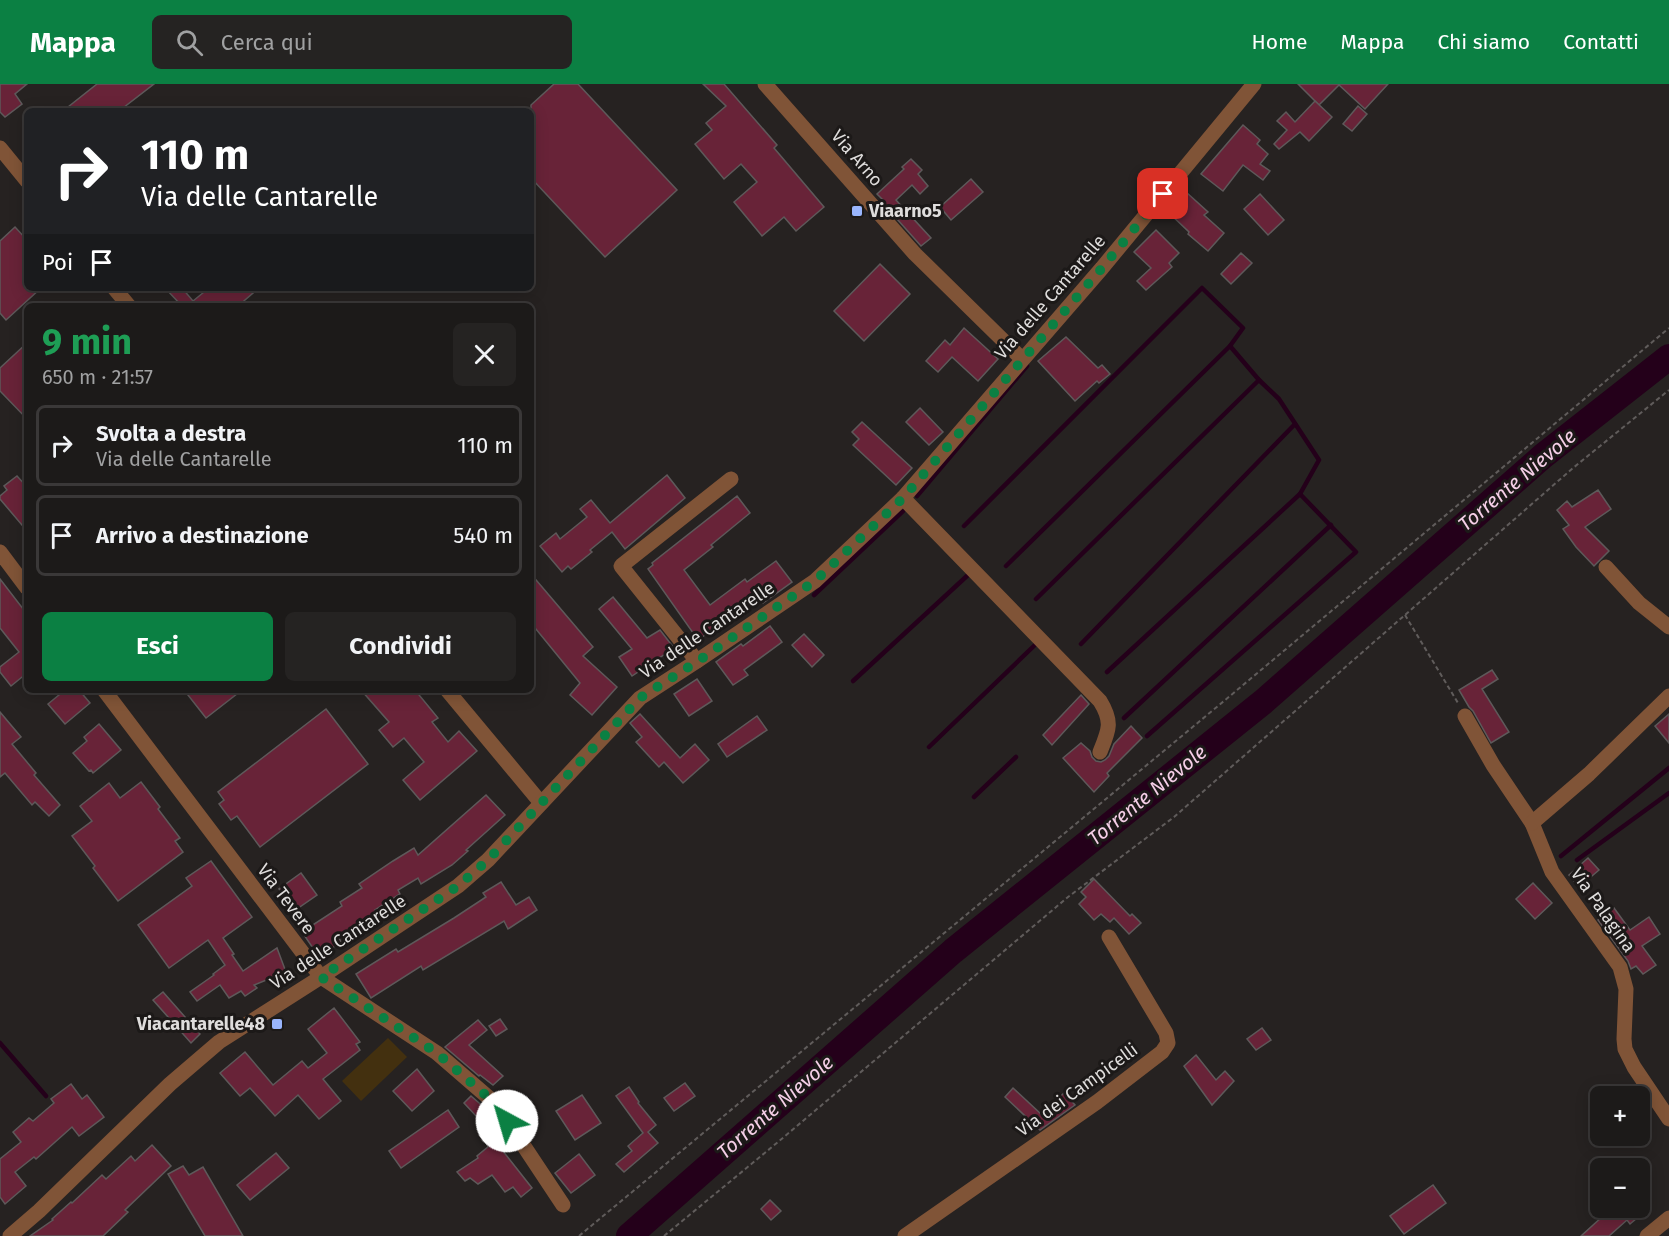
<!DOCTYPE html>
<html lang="it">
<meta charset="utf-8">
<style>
:root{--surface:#1c1a19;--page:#252322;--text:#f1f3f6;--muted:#a0a1a2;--line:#3a3838;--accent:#0b8043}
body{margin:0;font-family:"Fira Sans",sans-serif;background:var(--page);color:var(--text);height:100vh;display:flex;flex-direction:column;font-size:22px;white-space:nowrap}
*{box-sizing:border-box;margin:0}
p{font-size:20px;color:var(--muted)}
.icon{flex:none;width:33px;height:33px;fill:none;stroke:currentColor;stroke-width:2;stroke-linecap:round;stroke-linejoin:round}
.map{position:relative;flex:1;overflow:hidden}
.details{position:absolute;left:24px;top:219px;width:510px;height:390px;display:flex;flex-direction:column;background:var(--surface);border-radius:9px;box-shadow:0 3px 15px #0003,0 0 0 2px var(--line)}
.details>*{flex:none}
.top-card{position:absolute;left:24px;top:24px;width:510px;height:183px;border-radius:9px;box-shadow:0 3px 15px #0003,0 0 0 2px var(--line);background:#202124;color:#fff;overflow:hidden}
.controls{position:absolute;left:1590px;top:1002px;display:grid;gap:12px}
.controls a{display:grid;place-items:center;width:60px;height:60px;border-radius:9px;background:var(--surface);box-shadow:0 3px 15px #0003,0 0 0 2px var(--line);font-size:30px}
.pin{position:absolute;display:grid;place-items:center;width:51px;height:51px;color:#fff;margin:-26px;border-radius:12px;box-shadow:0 3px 9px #0006}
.me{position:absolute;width:66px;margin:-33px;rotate:321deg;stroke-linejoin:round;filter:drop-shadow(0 0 4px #0008)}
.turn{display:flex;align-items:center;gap:21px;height:126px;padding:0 18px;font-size:27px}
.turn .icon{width:78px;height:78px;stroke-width:2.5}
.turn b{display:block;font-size:42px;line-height:51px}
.then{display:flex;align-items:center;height:57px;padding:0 18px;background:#0003;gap:12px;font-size:22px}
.round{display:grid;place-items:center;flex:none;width:63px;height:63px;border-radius:9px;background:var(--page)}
.overview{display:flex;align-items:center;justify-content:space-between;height:102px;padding:0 18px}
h1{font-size:36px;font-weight:700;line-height:45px;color:#1e9e55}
.action{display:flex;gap:12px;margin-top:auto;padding:12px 18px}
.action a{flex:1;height:69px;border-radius:9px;background:var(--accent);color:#fff;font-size:24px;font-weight:700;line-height:69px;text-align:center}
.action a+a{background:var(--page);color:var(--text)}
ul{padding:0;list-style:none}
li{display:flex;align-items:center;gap:18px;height:81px;margin:0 12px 9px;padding:0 6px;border:3px solid var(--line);border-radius:9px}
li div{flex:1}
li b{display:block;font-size:22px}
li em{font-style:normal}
header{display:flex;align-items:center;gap:36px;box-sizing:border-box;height:84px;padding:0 30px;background:var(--accent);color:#fff}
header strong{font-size:28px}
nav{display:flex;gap:33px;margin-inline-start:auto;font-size:21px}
.search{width:420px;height:54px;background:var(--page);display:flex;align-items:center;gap:15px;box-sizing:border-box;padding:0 21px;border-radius:9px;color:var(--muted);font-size:22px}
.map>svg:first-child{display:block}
</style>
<header>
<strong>Mappa</strong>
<div class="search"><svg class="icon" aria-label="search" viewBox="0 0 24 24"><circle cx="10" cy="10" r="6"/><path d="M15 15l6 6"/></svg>Cerca qui</div>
<nav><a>Home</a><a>Mappa</a><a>Chi siamo</a><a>Contatti</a></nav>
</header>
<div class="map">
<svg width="1669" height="1152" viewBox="0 0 1669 1152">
<rect width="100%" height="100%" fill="#262221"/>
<!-- green -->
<path fill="#43300f" d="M388,954l19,19 -46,44 -19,-20z"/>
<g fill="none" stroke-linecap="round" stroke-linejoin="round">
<!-- stream -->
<g stroke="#24001a" stroke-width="4.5">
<path d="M917,412l110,-130"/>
<path d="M964,442l238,-238 41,40 -13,18 29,34 20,19 40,61 -19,34 56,58 -209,184"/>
<path d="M1006,482l224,-220"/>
<path d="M814,511l89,-84"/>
<path d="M1036,515l223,-219"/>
<path d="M1081,560l214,-220"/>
<path d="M1107,588l193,-178"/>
<path d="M853,597l115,-106"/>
<path d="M1124,634l207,-193"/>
<path d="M929,663l108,-104"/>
<path d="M974,713l42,-40"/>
<path d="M1561,772l108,-88"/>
<path d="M1577,776l92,-67"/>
<path d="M0,959l46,53"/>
</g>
<!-- river -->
<path stroke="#24001a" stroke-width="26" d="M629,1152l324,-285 310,-249 280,-246 126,-99"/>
</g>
<!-- building -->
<g fill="#682338" stroke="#5e595a" stroke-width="1.5">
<path d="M0,0h27l-12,10 7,10 -17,13 -5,-5z"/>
<path d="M97,0h57l-35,27h-56z"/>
<path d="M554,0h24l99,106 -72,67 -74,-79v-73z"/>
<path d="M703,0h21l53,61 -3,3 50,59 -28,24 -12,-14 -22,19 -28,-34 23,-20 -16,-18 -17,15 -29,-35 17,-14 -6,-7 20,-17z"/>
<path d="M1298,0h90l-23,25 -26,-24 -20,20z"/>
<path d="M1315,17l17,16 -23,24 -9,-9 -21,17 -5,-5 13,-14 -10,-9 9,-9 9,10z"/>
<path d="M1358,22l9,8 -15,17 -9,-7z"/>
<path d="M1243,41l17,15 -3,4 11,10 -8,10 10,7 -7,9 -20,-15 -20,26 -22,-17z"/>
<path d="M911,75l11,11 -4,4 10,12 -8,8 -8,-9 -16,15 35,38 -10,8 -40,-45 2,-1 -6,-6 27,-25 -2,-2z"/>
<path d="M971,95l12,13 -32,28 -11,-13z"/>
<path d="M1186,108l22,20 -4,3 20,18 -16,18 -20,-17 1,-2 -21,-20z"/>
<path d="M1260,110l24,26 -16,15 -24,-26z"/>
<path d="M15,143l12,13v48h14l-35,32 -6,-7v-72z"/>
<path d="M1156,146l23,23 -10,10 3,4 -26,23 -9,-9 14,-13 -17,-16z"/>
<path d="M1241,169l11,10 -21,21 -10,-10z"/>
<path d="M880,180l30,30 -46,47 -30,-30z"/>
<path d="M165,204h17l11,13 16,-13h50l-21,18h-56z"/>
<path d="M964,244l34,31 -20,22 -26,-24 -14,15 -12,-11 19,-21 5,5z"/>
<path d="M1066,253l32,31 4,-3 8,9 -11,9 -2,-2 -22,20 -37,-40z"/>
<path d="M27,259v76l-27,-28v-23z"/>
<path d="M920,324l23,24 -14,13 -23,-23z"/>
<path d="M862,338l50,46 -16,17 -43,-40 6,-6 -7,-7z"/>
<path d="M667,391l18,23 -60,51 -13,-17 -22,18 2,2 -21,17 -3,-3 -6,6 -22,-26 16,-13 4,6 27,-22 -7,-8 11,-9 19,23z"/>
<path d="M17,392l10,11v44l-27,-32v-3l7,-6 -3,-4z"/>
<path d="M1598,406l13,19 -26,18 24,24 -15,15 -18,-19 -13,-18 6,-4 -12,-15 10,-9 5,6z"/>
<path d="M737,412l13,17 -39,32 2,2 -29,23 26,35 35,-26 2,3 29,-21 16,21 -29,21 -3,-4 -20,15 -2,-3 -40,29 -50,-71 5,-4 -1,-2z"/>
<path d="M531,490l62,73 -10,9 34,31 -25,28 -22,-20 10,-12 -49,-60z"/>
<path d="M0,495l27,35v59l-16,13 -11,-14v-5l19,-15 -19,-24z"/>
<path d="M613,513l34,41 13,-8 14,18 -42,28 -13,-19 13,-8 -33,-40z"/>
<path d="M770,542l12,16 -38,28 4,5 -15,10 -17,-23 25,-18 2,2z"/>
<path d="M804,550l20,21 -12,12 -20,-22z"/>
<path d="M1492,586l6,9 -16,10 27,43 -18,11 -18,-32 -4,-4 -10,-17z"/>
<path d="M697,595l15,22 -23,15 -15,-22z"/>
<path d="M65,606h14l11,13 -25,21 -17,-20z"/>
<path d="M184,606h58l-36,28z"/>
<path d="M361,606h54l23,28 -6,4 16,20 11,-11 18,20 -57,49 -17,-20 21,-18 -20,-24 -11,9 -14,-17 10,-8z"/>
<path d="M1081,611l8,9 -37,41 -9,-10z"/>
<path d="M326,625l42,55 -108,83 -23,-31 -6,4 -12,-16 5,-4 -6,-8z"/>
<path d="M0,628l21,25 -9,7 24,29 -2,2 26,30 -11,11 -14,-14 -3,3 -27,-32 -5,4z"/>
<path d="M640,630l40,44 15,-14 14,16 -26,23 -19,-21 -5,5 -23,-25 6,-5 -12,-14z"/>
<path d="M1669,630v29l-14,-17z"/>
<path d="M757,632l10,14 -40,27 -9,-13z"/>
<path d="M99,640l22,26 -28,23 -2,-3 -2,1 -16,-18 14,-12 -3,-4z"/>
<path d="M1131,642l11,12 -35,35 2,3 -15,16 -31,-34 18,-15 9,8 2,6 4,4 5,1 4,-2 4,-4 5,-12z"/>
<path d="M141,698l19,25 -2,2 22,29 -5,3 8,11 -65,49 -25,-33 2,-2 -23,-30 20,-15 -12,-15 29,-23 11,15z"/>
<path d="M486,711l19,20 -39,35 2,1 -16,14 -31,19 -3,-6 -20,12 2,4 -25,16 2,3 -38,25 2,4 -22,15 -17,-25 40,-26 -2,-4 22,-14 -3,-4 34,-23 21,-13 4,7z"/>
<path d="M1588,774l11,12 -20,17 -10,-12z"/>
<path d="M211,777l41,56 -29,21 11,16 -2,1 11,16 34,-23 9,24 -32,13 3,3 -12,8 -4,-5 -12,7 -9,-13 -23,16 -7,-9 24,-17 -1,-1 12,-9 -17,-25 -39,28 -31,-43 54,-39 -6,-8z"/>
<path d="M301,789l16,22 -23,16 -15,-22z"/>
<path d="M1094,795l36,37 2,-2 9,9 -12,11 -15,-16 -4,4 -9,-8 -7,6 -15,-16 7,-7 -5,-5z"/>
<path d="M501,798l15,23 13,-8 8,13 -29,19 -4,-8 -81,49 -2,-4 -50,32 -15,-24 40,-25 2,3 56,-34 32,-21 -3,-4z"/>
<path d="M1533,799l19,20 -17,16 -19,-20z"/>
<path d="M1614,824l16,22 19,-13 11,17 -18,12 14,19 -13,9 -7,-8 -5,3 -3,-8 -30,-41z"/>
<path d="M163,908l37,42 -9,9 -38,-43z"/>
<path d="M334,924l26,34 -4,2 4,6 -37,29 18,22 -22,18 -21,-24 -23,21 -25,-28 -10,8 -20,-23 25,-21 28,33 29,-24 6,7 19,-15 -19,-24z"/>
<path d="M500,935l7,10 -11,7 -7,-10z"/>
<path d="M478,936l9,10 -18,15 34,31 -10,9 -13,-10 -1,1 -34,-29z"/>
<path d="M1262,944l9,12 -15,10 -9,-11z"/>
<path d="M1196,971l20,25 9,-9 9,10 -22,24 -28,-39z"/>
<path d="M417,985l17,22 -22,20 -19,-20z"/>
<path d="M685,999l10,13 -21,15 -10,-13z"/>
<path d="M71,1000l11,15 5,-4 17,22 -25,19 -7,-9 -36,32 -2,-2 -19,15 11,14 -21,18 -5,-7v-38l21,-17 -8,-10 16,-14 4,3 21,-18 -3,-4z"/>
<path d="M629,1003l10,15 -1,1 18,22 -8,7 10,11 -34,29 -8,-8 16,-13 -4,-5 15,-13 -27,-37z"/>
<path d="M1013,1004l28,26 23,-21 11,12 -35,25 -35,-33z"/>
<path d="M582,1011l19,28 -26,17 -19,-29z"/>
<path d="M471,1012l15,13 -9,8 -13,-14z"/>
<path d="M448,1026l11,17 -58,41 -12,-17z"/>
<path d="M495,1057l37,47 -11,9 -8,-10 -8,5 -13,-17 -14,9 -8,-6 -5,3 -8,-9 21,-14 -1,-2z"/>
<path d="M152,1061l19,21 -46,44 3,2 -25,24h-73l23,-16 -1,-1 19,-17 1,1 30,-28 4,4 25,-23 4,5z"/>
<path d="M276,1069l13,15 -39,32 -13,-15z"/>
<path d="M579,1070l16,21 -24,18 -16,-20z"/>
<path d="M183,1082l6,9 14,-8 40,69h-38l-37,-62z"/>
<path d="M1433,1101l13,18 -42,31 -14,-18z"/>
<path d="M770,1116l11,11 -10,9 -10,-11z"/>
<path d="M1610,1124h39l-19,16 -3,-4 -18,16h-28l22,-20 -1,-1z"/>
</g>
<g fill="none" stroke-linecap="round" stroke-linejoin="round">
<!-- path -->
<g stroke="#605c5b" stroke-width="2" stroke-dasharray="4.5 3" stroke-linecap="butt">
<path d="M1405,531l53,88"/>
<path d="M579,1152l645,-535 445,-373"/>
<path d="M664,1152l114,-94 290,-245 106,-80 399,-349 96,-78"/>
</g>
<!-- minor -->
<g stroke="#805437" stroke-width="15">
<path d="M765,0l150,170 107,105"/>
<path d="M0,64l27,33"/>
<path d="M114,204l15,18"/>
<path d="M903,414l197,203c13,21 9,29 0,51"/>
<path d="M0,468l27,36"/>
<path d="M1606,483l33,36 30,24"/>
<path d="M697,577l-76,-95 110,-87"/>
<path d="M104,606l217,287 116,76 59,51 67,101"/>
<path d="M447,606l94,113"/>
<path d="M1465,632l28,49 39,58 20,49 68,95 6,22 -2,50 1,10 9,18 35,52"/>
<path d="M1532,739l57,-49 80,-78"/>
<path d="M10,1152l29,-25 131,-127 49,-42 102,-65 137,-91 30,-26 152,-162 57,-37 118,-80 88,-83 199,-230 152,-184"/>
<path d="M905,1152l192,-134 65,-50 6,-9 -2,-10 -57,-96"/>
<path d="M1647,1152l22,-18"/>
</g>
</g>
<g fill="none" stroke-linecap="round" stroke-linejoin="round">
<!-- route -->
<path stroke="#0b8043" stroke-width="10" stroke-dasharray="0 18" d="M507,1037l-11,-17 -59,-51 -116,-76 137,-91 30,-26 152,-162 58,-37 117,-80 88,-83 199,-230 61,-74"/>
</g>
<!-- markers -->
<g fill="#99b5fd" stroke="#1c1918" stroke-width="2">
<rect x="851" y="121" width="12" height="12" rx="3"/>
<rect x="271" y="934" width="12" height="12" rx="3"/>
</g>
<g text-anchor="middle" stroke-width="6" stroke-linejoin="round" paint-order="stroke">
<!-- street labels -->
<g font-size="18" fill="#dfdddc" stroke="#1c1918">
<text transform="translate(857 74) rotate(49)" y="6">Via Arno</text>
<text transform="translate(1050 213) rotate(-49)" y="6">Via delle Cantarelle</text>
<text transform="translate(707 546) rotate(-34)" y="6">Via delle Cantarelle</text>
<text transform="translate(286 815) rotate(53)" y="6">Via Tevere</text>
<text transform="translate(1603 826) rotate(55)" y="6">Via Palagina</text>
<text transform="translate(338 858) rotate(-33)" y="6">Via delle Cantarelle</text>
<text transform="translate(1077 1006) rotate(-36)" y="6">Via dei Campicelli</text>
</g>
<!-- poi labels -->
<g font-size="18" font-weight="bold" fill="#dfdddc" stroke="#1c1918" text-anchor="start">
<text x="869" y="133">Viaarno5</text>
<text x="265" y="946" text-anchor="end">Viacantarelle48</text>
</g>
<!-- water labels -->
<g font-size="20" font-style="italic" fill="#f5cfe7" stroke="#1c1918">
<text transform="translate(1517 396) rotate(-40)" y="7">Torrente Nievole</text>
<text transform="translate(1147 711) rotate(-39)" y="7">Torrente Nievole</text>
<text transform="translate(775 1023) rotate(-41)" y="7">Torrente Nievole</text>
</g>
</g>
</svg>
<div class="controls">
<a>+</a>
<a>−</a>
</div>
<div class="pin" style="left:1163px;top:110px;background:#d93025"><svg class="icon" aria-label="arrive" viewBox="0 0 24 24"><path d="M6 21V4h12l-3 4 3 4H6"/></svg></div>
<svg class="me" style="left:507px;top:1037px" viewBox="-20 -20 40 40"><circle r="19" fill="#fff"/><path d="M0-13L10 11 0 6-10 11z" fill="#0b8043"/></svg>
<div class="top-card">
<div class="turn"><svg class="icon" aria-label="right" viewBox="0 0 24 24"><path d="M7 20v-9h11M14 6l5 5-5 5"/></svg><div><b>110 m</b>Via delle Cantarelle</div></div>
<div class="then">Poi<svg class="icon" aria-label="arrive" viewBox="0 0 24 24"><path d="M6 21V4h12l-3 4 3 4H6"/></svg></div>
</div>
<section class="details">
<div class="overview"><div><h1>9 min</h1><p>650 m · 21:57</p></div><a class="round"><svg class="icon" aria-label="close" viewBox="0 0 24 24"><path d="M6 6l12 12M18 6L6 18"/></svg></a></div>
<ul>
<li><svg class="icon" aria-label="right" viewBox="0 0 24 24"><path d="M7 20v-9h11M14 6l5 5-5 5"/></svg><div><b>Svolta a destra</b><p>Via delle Cantarelle</p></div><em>110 m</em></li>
<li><svg class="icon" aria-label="arrive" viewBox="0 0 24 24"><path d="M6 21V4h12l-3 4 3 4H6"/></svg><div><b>Arrivo a destinazione</b></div><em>540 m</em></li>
</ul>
<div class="action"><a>Esci</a><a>Condividi</a></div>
</section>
</div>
